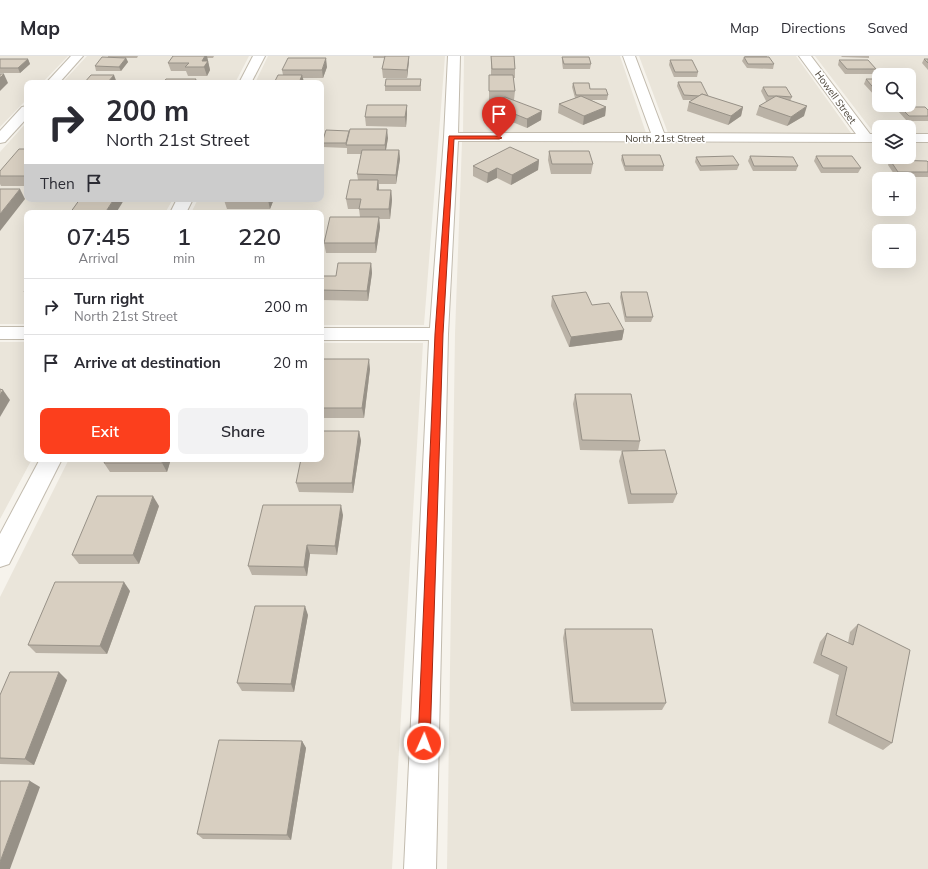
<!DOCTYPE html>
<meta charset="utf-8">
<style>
:root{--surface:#fff;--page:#f2f2f3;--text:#2b2b33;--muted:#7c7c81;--line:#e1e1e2;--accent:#fc3f1d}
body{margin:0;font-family:Mulish,sans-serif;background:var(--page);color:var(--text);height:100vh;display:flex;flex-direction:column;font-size:15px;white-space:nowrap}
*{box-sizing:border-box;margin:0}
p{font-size:13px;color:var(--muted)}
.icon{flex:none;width:22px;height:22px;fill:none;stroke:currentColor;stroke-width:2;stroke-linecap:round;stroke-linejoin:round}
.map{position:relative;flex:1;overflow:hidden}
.panel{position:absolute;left:24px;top:154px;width:300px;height:252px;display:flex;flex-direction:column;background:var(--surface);border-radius:8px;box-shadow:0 4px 16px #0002}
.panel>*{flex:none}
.top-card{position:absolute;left:24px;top:24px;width:300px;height:122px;border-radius:8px;box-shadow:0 4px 16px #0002;background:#fff;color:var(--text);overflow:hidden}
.controls{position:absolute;left:872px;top:12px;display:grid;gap:8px}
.controls a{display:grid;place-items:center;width:44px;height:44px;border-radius:8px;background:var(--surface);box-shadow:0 4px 16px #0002;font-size:20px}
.pin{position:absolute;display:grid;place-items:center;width:34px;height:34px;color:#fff;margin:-41px -17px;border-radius:50% 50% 50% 0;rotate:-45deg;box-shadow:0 0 4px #0007}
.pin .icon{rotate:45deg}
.me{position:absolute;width:44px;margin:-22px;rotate:2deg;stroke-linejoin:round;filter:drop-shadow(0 0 3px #0008)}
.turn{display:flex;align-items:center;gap:14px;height:84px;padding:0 16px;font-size:18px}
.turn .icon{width:52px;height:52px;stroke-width:2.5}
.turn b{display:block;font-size:28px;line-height:34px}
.then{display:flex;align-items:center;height:38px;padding:0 16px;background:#0003;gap:8px;font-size:15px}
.eta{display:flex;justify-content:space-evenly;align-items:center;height:68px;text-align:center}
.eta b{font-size:24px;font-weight:600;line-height:28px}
.primary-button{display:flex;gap:8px;margin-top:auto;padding:8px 16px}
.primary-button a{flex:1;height:46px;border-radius:8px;background:var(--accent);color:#fff;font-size:16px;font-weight:600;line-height:46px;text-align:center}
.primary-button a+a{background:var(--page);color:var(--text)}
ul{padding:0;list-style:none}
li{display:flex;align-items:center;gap:12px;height:56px;padding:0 16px;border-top:1px solid var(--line)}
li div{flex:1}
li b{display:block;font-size:15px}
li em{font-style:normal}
header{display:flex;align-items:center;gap:24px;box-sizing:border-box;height:56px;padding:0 20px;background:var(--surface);border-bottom:1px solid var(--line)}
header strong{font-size:19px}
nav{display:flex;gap:22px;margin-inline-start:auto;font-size:14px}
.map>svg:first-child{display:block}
</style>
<header>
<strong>Map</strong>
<nav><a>Map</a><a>Directions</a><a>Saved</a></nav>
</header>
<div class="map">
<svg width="928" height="813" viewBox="0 0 928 813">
<rect width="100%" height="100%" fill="#f6f3ec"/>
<!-- residential -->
<g fill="#eae5da" fill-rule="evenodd">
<path d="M0,0h68l-26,27h-15v16l-27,28z"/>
<path d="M87,0h162l-14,27h-173z"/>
<path d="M268,0h177l-21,269h-103v-112h-130l7,-14h123v-116h-66z"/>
<path d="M464,0h156l26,77h-183z"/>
<path d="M639,0h157l55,77h-183z"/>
<path d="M815,0h113v77h-19v-6h-30v6h-5zM879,19h30v30h-30z"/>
<path d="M27,66v77h146l-8,14h-138v111h-27v-172z"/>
<path d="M462,86l417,1v14h30v-14h19v726h-481l8,-535zM879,123h30v30h-30zM879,175h30v30h-30z"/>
<path d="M0,286h27v117h5l-32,60z"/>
<path d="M321,287h102l-31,526h-392v-272l69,-138h252z"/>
</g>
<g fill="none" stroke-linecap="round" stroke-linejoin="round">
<!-- minor casing -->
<g stroke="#c2bbae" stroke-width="2">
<g id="minor">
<path d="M71,0h12l-24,27h-13z"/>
<path d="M253,0h12l-14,27h-12z"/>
<path d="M448,0h12l-2,77h193l-28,-77h12l29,77 192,1 -57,-78h12l59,78h9v8l-421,-1 -10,193 -12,535h-32l25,-529h-108v-12h109l14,-191z"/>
<path d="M27,50v12l-22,24 -5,1v-12l22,-24z"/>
<rect x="909" y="78" width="19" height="8"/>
<path d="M177,143h16l-7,14h-16z"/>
<rect x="0" y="271" width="27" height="12"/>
<path d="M40,403h22l-53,105 -9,3v-33z"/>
</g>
</g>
<!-- minor -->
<use href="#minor" fill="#fff" fill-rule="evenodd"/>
</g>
<!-- wall -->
<g fill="#bab2a6">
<path d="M108,0h30l-1,2h-11l2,4 -7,9h-25l-1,-5 13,-9z"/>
<path d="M173,0h41l-1,2h-6l3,12 -3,6h-19l-2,-5h-15l-3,-8z"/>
<path d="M373,0h36v5l-2,17h-24l-1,-9 3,-11h-12z"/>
<path d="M491,0h29h-6l1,13v9h-2l2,13 -1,9h-1l28,20 -14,8 -37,-15v-9l8,-4h-9v-25h2z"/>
<path d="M745,0h22v1l7,7 -1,5 -26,-1 -5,-7 2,-4h1z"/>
<path d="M841,0h28v2l-27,-1z"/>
<path d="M562,1l29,7 -1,5h-27l-1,-7z"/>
<path d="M0,3h28l2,5 -10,9h-20z"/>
<path d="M924,3h4v11l-6,-7z"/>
<path d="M670,4l28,12 -1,5h-23l-5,-12z"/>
<path d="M839,4l37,9 -2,5h-29l-7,-9z"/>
<path d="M327,11l-4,11h-20l1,5h-30l9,-8 -1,-5z"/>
<path d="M866,23h13v18h-3l-12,-13z"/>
<path d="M678,26l29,14 36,11 -2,9 -13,9 -41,-14 2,-9 3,-2h-9l-6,-14z"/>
<path d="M421,27v8h-36v-5z"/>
<path d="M573,27l35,12 -1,5h-16l15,7 -1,9 -22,9 -25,-12 1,-9 16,-6 -3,-11z"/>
<path d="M763,31l29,10 -2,4 14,15 -17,10 -31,-11 3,-9 8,-5h-1l-5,-10z"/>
<path d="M407,49v9l-1,13 -40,-1 -1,-9z"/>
<path d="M900,51l28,3v11h-21l-9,-10z"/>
<path d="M349,76l39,6 -2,12h13l1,9 -4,25h-17v6h12l1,10 -2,19h-11l1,8 -4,26h-50l-2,-10 36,-26 -1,-8h-11l-2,-10 12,-19 -1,-6 4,-20h-14v-6l-25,-1v-4z"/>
<path d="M27,86v44h-26l-1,-2v-13l26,-22 -2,-4z"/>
<path d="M549,95l44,13 -2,10h-40l-3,-14z"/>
<path d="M622,99l42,11 -1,5h-38l-4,-11z"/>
<path d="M750,100l48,10 -2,5h-43l-5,-10z"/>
<path d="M816,100l45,12 -3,5h-37l-7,-12z"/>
<path d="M696,101l43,8 -2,5 -37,1 -5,-9z"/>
<path d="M539,104l-1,10 -27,15 -14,-7 -10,5 -14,-7v-10z"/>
<path d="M890,104l38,2v15h-32l-8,-12z"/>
<path d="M274,143l-4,10h-43l-3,-9z"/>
<path d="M371,207l1,10 -4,28 -47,-1v-24h15z"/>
<path d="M27,231v10l-3,-5z"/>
<path d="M621,236l32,25 -2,5h-26l-5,-25z"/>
<path d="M552,240l72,34 -2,10 -53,7 -18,-41z"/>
<path d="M321,303l49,10 -6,49h-43z"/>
<path d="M575,338l65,47 -2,10 -58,-1 -7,-46z"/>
<path d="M359,375l2,10 -8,52 -54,-1 -3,-9z"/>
<path d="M622,395l55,43 -4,9 -45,1 -9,-43z"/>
<path d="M106,403h65l-4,13h-57l-6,-9z"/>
<path d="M159,450l-20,58h-60l-7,-9z"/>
<path d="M343,459l-6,40 -27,-1 -3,22 -55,-1 -4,-9z"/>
<path d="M130,535l-23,63 -71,-1 -8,-8z"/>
<path d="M308,559l-14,77 -52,-1 -5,-8z"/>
<path d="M858,568l34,119 -9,7 -55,-27 11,-48 -26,-12 7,-21 7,-9 21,10 2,-11z"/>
<path d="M565,573l101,74 -4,7 -91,1 -8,-73z"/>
<path d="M67,624l-33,85 -34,-1v-69z"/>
<path d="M302,685l4,7 -15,92 -88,-1 -6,-5z"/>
</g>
<!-- shaded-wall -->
<g fill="#979187">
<path d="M205,0h2l3,14 -3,6 -5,-15z"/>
<path d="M409,0v5l-2,17v-8z"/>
<path d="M126,2l2,4 -7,9 -2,-4z"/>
<path d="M326,2l1,9 -4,11 -1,-8z"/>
<path d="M28,3l2,5 -10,9 -2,-5z"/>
<path d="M4,18l4,9 -8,8v-13z"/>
<path d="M114,19l3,8h-10z"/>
<path d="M302,19l2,8h-5z"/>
<path d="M196,23l1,4h-3z"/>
<path d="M407,49v9l-1,13 -1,-10z"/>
<path d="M807,50l-3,10 -17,10 4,-9z"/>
<path d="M606,51l-1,9 -22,9 1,-9z"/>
<path d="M743,51l-2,9 -13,9 3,-9z"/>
<path d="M542,55l-1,9 -14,8v-9z"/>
<path d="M387,73l1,9 -3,17v-10z"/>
<path d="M399,94l1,9 -4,25v-9z"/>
<path d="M539,104l-1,10 -27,15 1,-10z"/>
<path d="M497,112v10l-10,5 1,-10z"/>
<path d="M378,124l1,10h-2z"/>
<path d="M20,133l5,10 -25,32v-17z"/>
<path d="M391,134l1,10 -2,19 -1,-10z"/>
<path d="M114,143h9l1,1 -8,13h-11z"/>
<path d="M268,143h6l-4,10 -2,-9z"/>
<path d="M379,161l1,10 -4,26 -1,-10z"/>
<path d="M371,207l1,10 -4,28 -1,-10z"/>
<path d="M624,274l-2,10 -53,7 2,-10z"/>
<path d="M369,303l1,10 -6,49 -2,-10z"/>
<path d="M3,334l7,10 -10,17v-22z"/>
<path d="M359,375l2,10 -8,52 -1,-10z"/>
<path d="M163,403h8l-4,13 -5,-9z"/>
<path d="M153,440l6,10 -20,58 -6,-9z"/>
<path d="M341,449l2,10 -6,40 -2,-9z"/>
<path d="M307,489l3,9 -3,22 -3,-9z"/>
<path d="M124,526l6,9 -23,63 -7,-8z"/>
<path d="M305,550l3,9 -14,77 -3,-8z"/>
<path d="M59,616l8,8 -33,85 -9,-6z"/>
<path d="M302,685l4,7 -15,92 -4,-5z"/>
<path d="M30,725l10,6 -30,82h-10v-7z"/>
</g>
<!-- building -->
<g fill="#d8cfc1" stroke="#979187">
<path d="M173,0h32l-3,5h6l-4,6h-19l4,-4h-21z"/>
<path d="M385,0h24l-2,14 -25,-1z"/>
<path d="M491,0h23l1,13h-23z"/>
<path d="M102,1l24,1 -7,9 -24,-1z"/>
<path d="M562,1h27l2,7h-27z"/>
<path d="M744,1h25l5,7h-26z"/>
<path d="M288,2h38l-4,12h-40z"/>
<path d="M0,3h28l-10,9h-18z"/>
<path d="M924,3h4v4z"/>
<path d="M670,4h22l6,12h-23z"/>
<path d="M839,4h29l8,9h-29z"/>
<path d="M0,18h4l-4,4z"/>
<path d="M91,19h23l-7,8h-23z"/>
<path d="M278,19h24l-3,8h-25z"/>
<path d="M489,19h24l2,16h-26z"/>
<path d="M166,23h30l-2,4h-31z"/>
<path d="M386,23h35l-1,7h-35z"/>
<path d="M866,23h13v13h-2z"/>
<path d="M678,26h23l7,14 -6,-2 -3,2 -15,-1z"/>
<path d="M573,27h16l1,6h16l2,6h-32z"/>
<path d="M763,31h23l6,10 -14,-1h-10z"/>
<path d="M702,38l41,13 -12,9 -42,-14z"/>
<path d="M581,40l25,11 -22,9 -25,-12z"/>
<path d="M776,40l31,10 -16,11 -32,-11z"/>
<path d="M505,41l37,14 -15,8 -37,-15z"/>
<path d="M367,49h40l-2,12h-40z"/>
<path d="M900,51h25l3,3v6h-19z"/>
<path d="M350,73h37l-2,16h-39z"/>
<path d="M326,74l23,1 -3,12h-24z"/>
<path d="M27,86v3h-3z"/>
<path d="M510,91l29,13 -27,15 -15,-7 -9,5 -15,-7z"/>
<path d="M19,93h8v27h-27v-5z"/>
<path d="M362,94h37l-3,25 -39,-1z"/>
<path d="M549,95h40l4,13h-41z"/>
<path d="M622,99h38l4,11h-39z"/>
<path d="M733,100l6,9 -38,1 -5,-9z"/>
<path d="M750,100l43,1 5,9h-44z"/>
<path d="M816,100h36l9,12h-38z"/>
<path d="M890,104l37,1 1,1v10h-30z"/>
<path d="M350,124h28l-1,10h14l-2,19h-30l2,-10h-15z"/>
<path d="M0,133h20l-20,25z"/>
<path d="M80,143h34l-9,14h-35z"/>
<rect x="224" y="143" width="44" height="1"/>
<path d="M330,161h49l-4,26h-51z"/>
<path d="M338,207h33l-4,28 -46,-1v-14h15z"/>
<path d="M27,231v4l-3,1z"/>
<path d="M586,236l6,13 17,-2 15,27 -53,7 -19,-41z"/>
<path d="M621,236h26l6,25h-27z"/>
<path d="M321,303h48l-7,49h-41v-12l1,-5h-1z"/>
<path d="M0,333l3,1 -3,5z"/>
<path d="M575,338h56l9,47 -58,-1z"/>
<path d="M321,375h38l-7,52h-56l5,-24h20z"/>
<path d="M665,394l12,44h-46l-9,-43z"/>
<path d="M106,403h57l-1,4h-58z"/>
<path d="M97,440h56l-20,59h-61z"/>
<path d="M263,449h78l-6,41 -28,-1 -3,22 -56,-1z"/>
<path d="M55,526h69l-24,64 -72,-1z"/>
<path d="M255,550h50l-14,78 -54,-1z"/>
<path d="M858,568l52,26 -18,93 -56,-28 11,-48 -26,-12 6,-22 26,12z"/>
<path d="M565,573h87l14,74h-93z"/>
<path d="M10,616h49l-34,87 -25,-1v-63z"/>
<path d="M219,684l83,1 -15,94 -90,-1z"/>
<path d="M0,725h30l-30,81z"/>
</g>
<!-- route -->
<path fill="#fc3f1d" stroke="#a42913" d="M449,80h50l3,2 -3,1h-45l-11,195 -13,409 -2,4 -4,2 -4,-2 -2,-4 17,-409z"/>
<g text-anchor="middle" stroke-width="3" stroke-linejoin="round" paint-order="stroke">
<!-- far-street labels -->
<g font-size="10" fill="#4b4439" stroke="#fff">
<text transform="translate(836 41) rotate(54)" y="4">Howell Street</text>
<text x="665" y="86">North 21st Street</text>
</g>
</g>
</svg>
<div class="controls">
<a><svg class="icon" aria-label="search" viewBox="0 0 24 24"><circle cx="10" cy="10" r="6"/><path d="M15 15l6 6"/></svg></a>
<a><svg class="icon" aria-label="layers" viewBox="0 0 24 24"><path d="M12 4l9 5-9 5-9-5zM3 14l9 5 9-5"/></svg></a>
<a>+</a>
<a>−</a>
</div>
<div class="pin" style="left:499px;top:82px;background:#d93025"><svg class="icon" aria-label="arrive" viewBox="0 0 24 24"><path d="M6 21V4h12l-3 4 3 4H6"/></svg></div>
<svg class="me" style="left:424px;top:687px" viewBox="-20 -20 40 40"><circle r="17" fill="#fc3f1d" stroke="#fff" stroke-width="3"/><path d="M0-11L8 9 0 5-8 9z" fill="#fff"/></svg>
<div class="top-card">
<div class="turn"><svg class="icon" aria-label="right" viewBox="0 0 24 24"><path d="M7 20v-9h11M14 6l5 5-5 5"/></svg><div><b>200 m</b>North 21st Street</div></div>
<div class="then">Then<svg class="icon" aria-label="arrive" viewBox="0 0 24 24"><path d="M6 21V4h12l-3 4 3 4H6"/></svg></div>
</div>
<section class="panel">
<div class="eta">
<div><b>07:45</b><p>Arrival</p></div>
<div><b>1</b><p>min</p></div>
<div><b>220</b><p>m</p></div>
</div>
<ul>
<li><svg class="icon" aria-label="right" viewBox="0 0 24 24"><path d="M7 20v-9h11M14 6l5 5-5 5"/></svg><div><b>Turn right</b><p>North 21st Street</p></div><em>200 m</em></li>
<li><svg class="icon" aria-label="arrive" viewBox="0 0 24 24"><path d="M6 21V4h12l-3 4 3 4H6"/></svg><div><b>Arrive at destination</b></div><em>20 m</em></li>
</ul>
<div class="primary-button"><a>Exit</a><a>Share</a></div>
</section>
</div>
